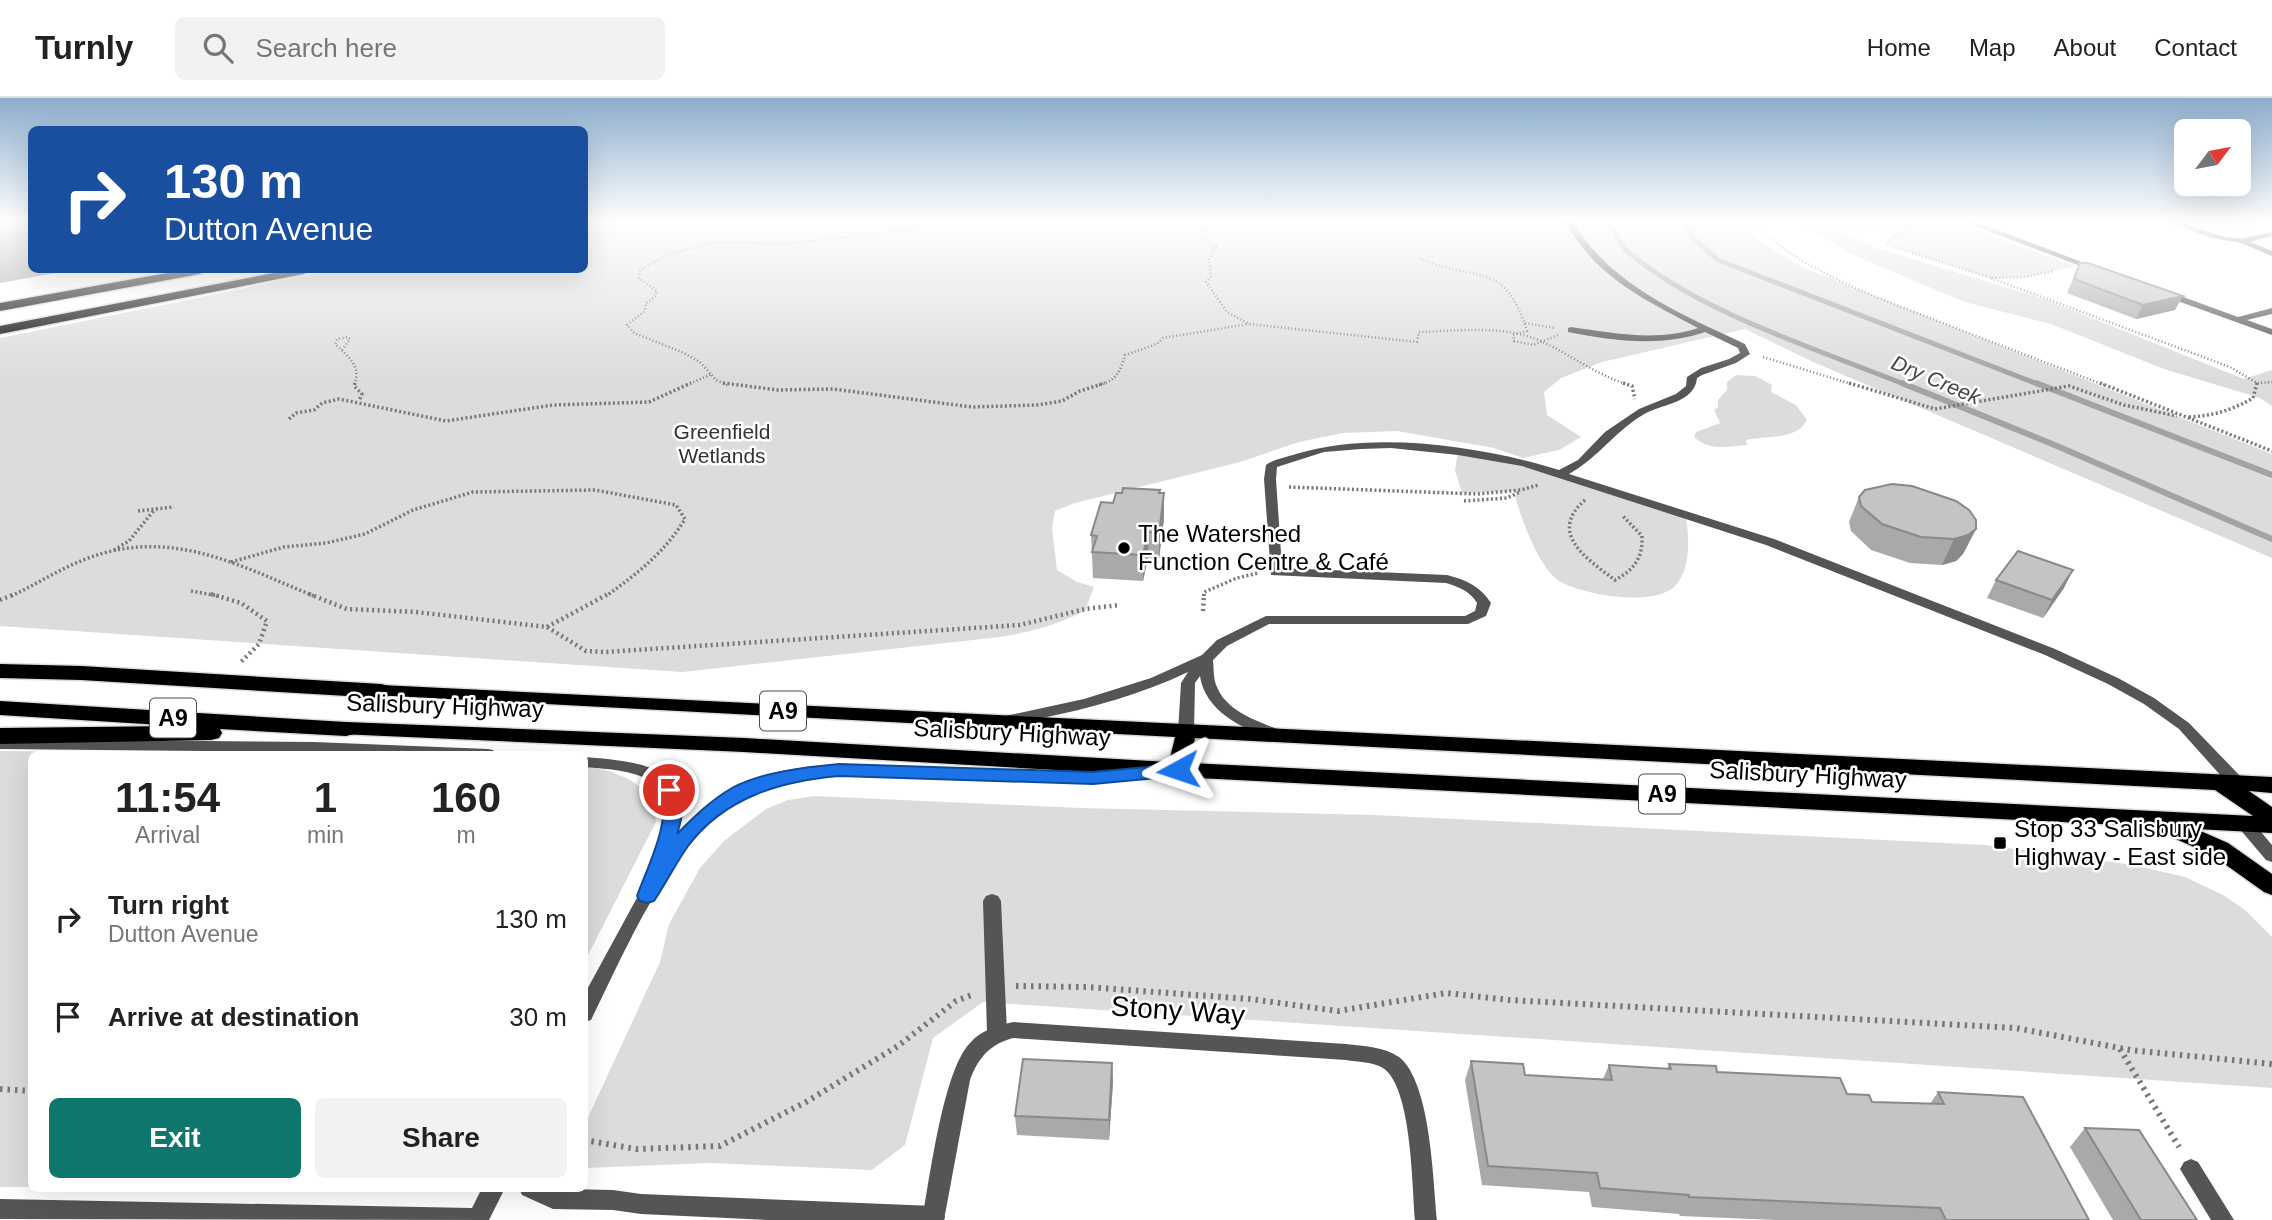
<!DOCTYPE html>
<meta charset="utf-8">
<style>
:root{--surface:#fff;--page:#f2f2f2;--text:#222;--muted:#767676;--line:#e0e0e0;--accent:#0f766e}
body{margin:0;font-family:Helvetica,sans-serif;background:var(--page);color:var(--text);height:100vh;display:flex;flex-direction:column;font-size:26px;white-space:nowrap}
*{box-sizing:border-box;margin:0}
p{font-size:23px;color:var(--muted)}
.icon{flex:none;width:38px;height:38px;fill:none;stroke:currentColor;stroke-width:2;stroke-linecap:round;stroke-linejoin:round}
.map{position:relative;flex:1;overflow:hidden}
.drawer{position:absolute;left:28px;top:653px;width:560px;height:441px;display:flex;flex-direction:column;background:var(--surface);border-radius:10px;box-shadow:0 7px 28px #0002}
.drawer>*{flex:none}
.guide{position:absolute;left:28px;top:28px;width:560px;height:147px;border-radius:10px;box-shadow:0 7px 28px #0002;background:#1a4fa0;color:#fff;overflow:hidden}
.needle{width:46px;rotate:58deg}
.tools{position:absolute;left:2174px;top:21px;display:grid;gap:14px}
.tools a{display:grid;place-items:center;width:77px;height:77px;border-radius:10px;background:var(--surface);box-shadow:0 7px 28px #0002;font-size:35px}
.pin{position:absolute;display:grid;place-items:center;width:60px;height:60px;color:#fff;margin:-30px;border:4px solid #fff;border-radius:50%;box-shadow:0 2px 7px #0007}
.me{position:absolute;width:77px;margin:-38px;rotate:265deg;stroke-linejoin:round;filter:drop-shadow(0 0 5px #0008)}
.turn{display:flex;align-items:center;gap:24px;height:147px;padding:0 21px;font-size:32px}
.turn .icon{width:91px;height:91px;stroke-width:2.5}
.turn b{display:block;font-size:49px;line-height:60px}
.eta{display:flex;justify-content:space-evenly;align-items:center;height:119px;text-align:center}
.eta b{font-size:42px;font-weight:700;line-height:49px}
.cta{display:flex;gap:14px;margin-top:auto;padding:14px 21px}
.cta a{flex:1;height:80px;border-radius:10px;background:var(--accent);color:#fff;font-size:28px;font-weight:700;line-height:80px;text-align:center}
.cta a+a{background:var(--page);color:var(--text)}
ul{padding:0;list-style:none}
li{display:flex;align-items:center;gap:21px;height:98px;padding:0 21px}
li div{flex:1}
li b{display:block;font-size:26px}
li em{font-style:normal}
header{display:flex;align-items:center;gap:42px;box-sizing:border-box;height:98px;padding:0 35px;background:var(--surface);border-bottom:2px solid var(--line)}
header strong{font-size:33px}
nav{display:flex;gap:38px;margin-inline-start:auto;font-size:24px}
.search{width:490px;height:63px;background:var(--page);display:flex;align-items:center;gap:18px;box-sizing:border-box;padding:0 24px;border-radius:10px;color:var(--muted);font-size:26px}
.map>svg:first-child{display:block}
</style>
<header>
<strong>Turnly</strong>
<div class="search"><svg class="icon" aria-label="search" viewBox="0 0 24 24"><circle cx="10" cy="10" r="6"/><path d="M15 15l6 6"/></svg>Search here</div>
<nav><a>Home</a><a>Map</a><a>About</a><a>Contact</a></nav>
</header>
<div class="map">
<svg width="2272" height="1122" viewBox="0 0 2272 1122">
<rect width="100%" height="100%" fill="#fff"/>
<!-- green -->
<g fill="#dcdcdc">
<path d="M585,123h1155l17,19 45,27 470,187v104l-461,-197 -66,-32 -143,33 -41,16 -17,14 3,23 34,22 -22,13 -36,8 -29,-10 -97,-17 -54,2 -44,9 -59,20 -165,41 -20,8 -3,17 5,42 20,12 17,5 -9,24c-28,14 -55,21 -85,26l-318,35 -682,-46v-288l334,-68h250z"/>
<path d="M1799,123h33l12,13 29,13 171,52 200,80 28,-9v36l-12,-8 -96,-29 -113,-45 -86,-22 -112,-47z"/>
<path d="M1841,123h109l126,45 -50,11 -35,1 -98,-31 -6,-5 6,-6z"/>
<path d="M1736,277l19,1 17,9 -1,7 25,13 11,15c-10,21 -43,15 -61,20l1,5c-19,1 -36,7 -53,-8l2,-5 24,-9 -6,-13 4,-3v-7l9,-10v-8z"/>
<path d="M1458,354l66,11 161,52c5,20 6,56 -11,72 -22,20 -91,8 -115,-6 -20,-13 -38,-63 -44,-85l4,-5 -57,2 -7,-23z"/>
<path d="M0,653l366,3h-334l-1,433h-31z"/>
<path d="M585,668c23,3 55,13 67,35 3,5 3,15 4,21l-71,139z"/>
<path d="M814,698l266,12 294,7 611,30 148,20 52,12 38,18 22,15 27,27v151l-1289,-86 -50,36 -28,107 -33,25 -161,-7 -126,5v-44l75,-162 9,-38 31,-56 24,-27 42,-32 22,-9z"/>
</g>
<!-- water -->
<path fill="#a3a3a3" d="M0,123h31l1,49h40l-72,13z"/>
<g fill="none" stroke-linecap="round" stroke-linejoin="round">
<!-- stream-far1 -->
<g stroke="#a3a3a3" stroke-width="5">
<path d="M1609,123c5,9 9,21 16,28 69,62 195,101 281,136"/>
<path d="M1682,123l10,16 26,23 322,125"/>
</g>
<!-- stream -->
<g stroke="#a3a3a3" stroke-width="6">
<path d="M1902,285l148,60 222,96"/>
<path d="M2036,285l236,92"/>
</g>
<!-- trunk casing -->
<g stroke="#dbdbdb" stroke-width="3">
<g id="trunk">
<path d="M184,172h22l-6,4 -200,37v-8z"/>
<path d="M289,172h21l-6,4 -304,60v-8z"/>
<path d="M381,587l1891,92v16l-23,-2 23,16v26l-76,-4 32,14 44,31v21l-8,-3 -52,-37 -52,-23 -3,-5 -979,-50 -434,-25 -405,-18 -3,-5 3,-5 7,-2 398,16 425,24 6,-25 -801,-42 -3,-4 3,-4zM1195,640l1020,52 38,26 -1063,-53z"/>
</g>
</g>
<!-- motorway casing -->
<g stroke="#dbdbdb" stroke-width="3">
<g id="motorway">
<path d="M0,566l81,2 300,18 8,2 3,5 -3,5 -8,2 -300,-18 -81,-2z"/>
<path d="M0,603l346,21 8,2 3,5 -3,5 -8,2 -126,-7 2,4 -3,5 -8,2 -211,4v-16l177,-2 -177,-11z"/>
</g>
</g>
<!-- path-far3 -->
<g stroke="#777" stroke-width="2.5" stroke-dasharray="1 2.5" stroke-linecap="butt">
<path d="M1230,123l-26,9 -3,6 15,11 -7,12 2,17 -5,6 21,30 22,12 168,18 2,-10c35,-1 74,-6 108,4 33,10 65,38 102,49"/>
<path d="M1749,123c56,52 129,77 199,104 52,20 104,40 156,60"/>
<path d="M1910,123l1,6 -24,15 1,3 103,33 35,-1 28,-6"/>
<path d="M1419,160c58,26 85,0 108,73l-14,4 1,6 19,4 25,-10"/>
<path d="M1991,180l239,89 27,16 15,-1"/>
<path d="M1525,225l30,5"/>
<path d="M342,252l8,-11 -2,-2 -11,2 -2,5c13,13 27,21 19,41"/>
<path d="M1763,259l92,28"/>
<path d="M687,287l25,-11"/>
<path d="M727,287l-11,-5 -16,-18 -16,-9 -50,-20 -7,-8 18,-14 1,-8 9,-6 2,-6 -18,-13 1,-8 29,-16 48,-12 69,2 139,-16 20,-3 4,-4"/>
<path d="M1099,287c18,-5 21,-13 26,-30l32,-11 6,-6 86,-14"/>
</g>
<!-- path-far2 -->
<g stroke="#777" stroke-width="3.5" stroke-dasharray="2 2.5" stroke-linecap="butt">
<path d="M355,285l-1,3 8,8 -3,7"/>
<path d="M723,285l55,7 55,-1 139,18 65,-2 25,-4 18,-10 25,-8"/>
<path d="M1623,285l9,3 3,13"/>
<path d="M1849,285l86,26 134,-23 55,19 53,11"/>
<path d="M2100,285l172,68"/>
<path d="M2189,319c23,-1 44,-7 64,-19l4,-15"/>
<path d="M289,321l7,-6 18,-3 8,-7 17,-4 107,22 107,-16 96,-3 42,-19"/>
<path d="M1289,389l188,7 44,-4 17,-5"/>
<path d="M1585,402c-38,33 2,59 30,80 19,-10 28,-22 27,-44l-20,-21"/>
<path d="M1464,403l43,-3 13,-6"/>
<path d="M138,413l36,-4"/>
<path d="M114,452l15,-9 26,-32"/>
<path d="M231,464l53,-15 42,-4 39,-9 48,-24 60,-18 122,-2 81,15 9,14c-20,33 -48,55 -79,77"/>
<path d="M191,493l28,5"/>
<path d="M11,498c24,-11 47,-26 72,-36 85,-34 153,4 231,36"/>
<path d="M1204,498v-4l33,-14 21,-5"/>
</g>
<!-- path-far1 -->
<g stroke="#777" stroke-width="4.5" stroke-dasharray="2 3.5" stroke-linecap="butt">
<path d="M211,496l30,9 26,18 -8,23 -19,19"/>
<path d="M309,496l38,15 69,3 131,15 39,24 19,1 415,-27 65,-16 35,-4"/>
<path d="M0,502l15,-6"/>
<path d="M1203,513l1,-17"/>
<path d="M547,529l61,-33"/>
</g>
<!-- path -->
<g stroke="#777" stroke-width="6" stroke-dasharray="2.5 5" stroke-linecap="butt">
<path d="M1016,888l71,1 163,12 88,12 108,-18 63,7 507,28 114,22 142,14"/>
<path d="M2120,951l59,98"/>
<path d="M0,991l32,2"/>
<path d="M584,1042l52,9 84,-3 86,-44 92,-56 58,-45 18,-7"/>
</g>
<!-- service -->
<g fill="#555" fill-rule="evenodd">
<path d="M1565,123h8c35,63 110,94 172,123l5,10 -14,9 -34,12 -5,3c-2,24 -33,26 -51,35 -29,16 -48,45 -77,61l205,65 281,110 63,29 36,20 35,25 54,56 2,4 -2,4h-12l-52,-58 -35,-25 -36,-20 -63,-29 -279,-110 -244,-79 -64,-11 -67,-7 -30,1 -37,3 -47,15 -1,12 6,89 165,7c19,5 33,11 44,28l-5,13 -18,8h-199l-42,22 -14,14c1,9 0,19 4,27 10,26 46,36 68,45l3,4 -3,4 -5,1c-32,-9 -75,-28 -80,-65l-5,7 -1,49 -3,4h-10l-3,-4 3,-49 7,-11c-46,22 -96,36 -146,46 -11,2 -26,7 -37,4l-2,-3 2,-3 79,-17 67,-21 51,-23 15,-15 49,-24h199l10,-5 2,-8c-7,-12 -18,-16 -31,-20l-175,-8 -7,-96 2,-14c8,-6 21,-8 30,-11 77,-24 187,-8 263,16l19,-10 27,-28 34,-23 37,-15 10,-8 1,-9 14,-9 28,-9 11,-6 -2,-5 -33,-16c-43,15 -93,9 -137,0v-4l3,-1c42,6 86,15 127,1 -54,-29 -102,-50 -133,-107z"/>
<path d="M992,796l6,2 3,5 6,131 -3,6 -7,2 -7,-2 -3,-6 -4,-131 3,-5z"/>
<path d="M519,1090l94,2 28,4 293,12 8,4 3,7 -1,3h-177l-126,-6 -28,-4 -60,-1 -31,-14z"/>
</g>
<!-- minor -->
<g fill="#555" fill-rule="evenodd">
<path d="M1962,123h12l129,49 -7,2z"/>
<path d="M2165,123c27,0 53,20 79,17 9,-1 19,-5 28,-6v4l-22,6 22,9v5l-31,-13 -29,-5z"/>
<path d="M2164,192l74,27 34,-9v6l-25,6 25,9v6l-111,-40 -1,-2z"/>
<path d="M0,641l314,3 174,7 5,1 3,4 -496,-5z"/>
<path d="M584,659c32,3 88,4 97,42 4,14 -3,31 -8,44 18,-23 42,-46 68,-59 58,-26 123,-18 184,-16 75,2 149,6 224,0l6,1 2,4 -2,4 -6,1 -56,5 -273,-8c-23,4 -46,7 -67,17 -78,37 -125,154 -162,228l-7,2v-27l61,-112 -2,-3c7,-21 18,-41 22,-63 8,-46 -48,-47 -81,-50z"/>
<path d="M2244,719l6,2 22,26v17l-6,-2 -28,-33 -2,-4 2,-4z"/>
<path d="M1013,924l333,22c17,2 39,3 53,13 32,25 34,124 38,163h-22c-3,-33 -3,-133 -32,-152 -10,-6 -25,-6 -37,-8l-333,-22c-23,6 -35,20 -43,42l-26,140h-22c8,-42 21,-149 48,-177 11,-13 27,-17 43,-21z"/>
<path d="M2191,1061l7,3 36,58h-23l-31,-51 4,-7z"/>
<path d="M482,1090h23l-16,32 -489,-1v-20l472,9z"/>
</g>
<!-- trunk -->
<use href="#trunk" fill="#000" fill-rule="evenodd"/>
<!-- motorway -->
<use href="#motorway" fill="#000" fill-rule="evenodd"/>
</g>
<!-- wall -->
<g fill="#a9a9a9">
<path d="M2080,165l95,47 -39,9 -69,-26z"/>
<path d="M1160,395h4v25l-5,41 -11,-1 -5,23 -50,-3 -2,-43z"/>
<path d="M1859,399l117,32 -13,25 -7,7 -14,4 -32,-2 -39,-13 -20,-19 -2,-9z"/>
<path d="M1996,482l68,8 -21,30 -56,-20z"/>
<path d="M1471,963l54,14 78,4 6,-14 58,4 2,-5 178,30 25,8 58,2 8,-12 151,128h-313l-96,-4 -1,-2 -87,-7 -3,-15 -107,-7 -17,-105z"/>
<path d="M1112,965l1,19 -4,58 -92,-5 -2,-19z"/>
<path d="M2085,1030l112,92h-84l-43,-73z"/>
</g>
<!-- shaded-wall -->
<g fill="#898989">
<path d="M2183,198l-8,14 -39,9 7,-14z"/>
<path d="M1164,395v25l-5,41v-26z"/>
<path d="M1976,431l-13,25 -7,7 -14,4 12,-26z"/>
<path d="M1148,434v26l-5,23v-26z"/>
<path d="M2073,472l-9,18 -21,30 9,-18z"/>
<path d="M1112,965l1,19 -4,58v-20z"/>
</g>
<!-- building -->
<g fill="#c4c4c4" stroke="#898989" stroke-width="2">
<path d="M2080,165h8l95,33 -40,9 -69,-26z"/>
<path d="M1892,386l20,2 44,15 13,9 7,10v9l-8,6 -14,4 -33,-2 -39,-13 -21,-18 -2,-9 6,-7z"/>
<path d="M1123,390l37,2 -1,3h5l-5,40 -11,-1 -5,23 -51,-3 5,-16 -6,-1 10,-33 12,1 3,-10h6z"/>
<path d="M2018,453l55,19 -21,30 -56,-20z"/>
<path d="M1023,961l89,4 -3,57 -94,-4z"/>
<path d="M1471,963l52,3 2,11 51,3 36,2 -3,-15 62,4 -2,-5 47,2 1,6 123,6 7,16 22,1 3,7 72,2 -6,-12 85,5 66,123h-143l-6,-12 -251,-11v-2l-89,-7 -3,-15 -109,-7z"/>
<path d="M2085,1030l54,2 58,90h-56z"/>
</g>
<!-- sky -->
<linearGradient id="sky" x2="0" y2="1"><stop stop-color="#8cadcc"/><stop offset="0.44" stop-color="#fff"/><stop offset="1" stop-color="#fff" stop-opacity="0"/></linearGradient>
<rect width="2272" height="280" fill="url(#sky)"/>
<!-- route -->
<path fill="#1a73e8" stroke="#114b97" stroke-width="2" d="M839,666l254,8 85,-8 9,6 -9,6 -85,8 -254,-8c-58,5 -114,21 -151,70 -12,17 -22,37 -34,55l-7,2 -7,-2 -3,-5c10,-28 36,-78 23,-106l3,-5h13c9,17 7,31 1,49 17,-17 34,-34 55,-46 29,-16 75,-21 107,-24z"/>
<!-- markers -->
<g fill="#000" stroke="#fff" stroke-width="2.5">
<circle cx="1124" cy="450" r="7"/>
<rect x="1993" y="738" width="14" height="14" rx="3.5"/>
</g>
<g text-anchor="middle" stroke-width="5" stroke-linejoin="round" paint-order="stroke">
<!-- far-water labels -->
<g font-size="21" font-style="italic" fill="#444" stroke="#fff">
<text transform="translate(1936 282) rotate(23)" y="7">Dry Creek</text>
</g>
<!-- far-park labels -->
<g font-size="21" fill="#333" stroke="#fff">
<text x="722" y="341">Greenfield<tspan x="722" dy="24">Wetlands</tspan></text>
</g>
<!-- shield labels -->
<g fill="#fff" stroke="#4c4c4c" stroke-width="2">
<rect x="760" y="593.5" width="46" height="39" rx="5"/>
<rect x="150" y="600.5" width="46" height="39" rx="5"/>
<rect x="1639" y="676.5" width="46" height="39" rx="5"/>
</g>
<g font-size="23" font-weight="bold" fill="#000">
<text x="783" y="621">A9</text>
<text x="173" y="628">A9</text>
<text x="1662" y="704">A9</text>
</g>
<!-- poi labels -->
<g font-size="24" fill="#000" stroke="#fff" text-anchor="start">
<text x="1138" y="444">The Watershed<tspan x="1138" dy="28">Function Centre &amp; Café</tspan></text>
<text x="2014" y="739">Stop 33 Salisbury<tspan x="2014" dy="28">Highway - East side</tspan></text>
</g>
<!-- street labels -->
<g font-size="24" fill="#000" stroke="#fff">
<text transform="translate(445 608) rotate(2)" y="8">Salisbury Highway</text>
<text transform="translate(1012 635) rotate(3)" y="8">Salisbury Highway</text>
<text transform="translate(1808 677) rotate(3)" y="8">Salisbury Highway</text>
</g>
<!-- near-street labels -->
<g font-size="28" fill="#000" stroke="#fff">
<text transform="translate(1178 912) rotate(4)" y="10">Stony Way</text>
</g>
</g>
</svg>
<div class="tools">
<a><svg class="needle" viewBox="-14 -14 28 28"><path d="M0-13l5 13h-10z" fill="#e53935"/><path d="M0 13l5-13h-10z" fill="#767676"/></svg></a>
</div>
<div class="pin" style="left:669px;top:692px;background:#d93025"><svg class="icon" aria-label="arrive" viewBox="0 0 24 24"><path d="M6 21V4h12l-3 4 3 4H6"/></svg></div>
<svg class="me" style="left:1178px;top:672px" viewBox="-20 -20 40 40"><path d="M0-17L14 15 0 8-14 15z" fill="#1a73e8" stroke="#fff" stroke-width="4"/></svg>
<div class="guide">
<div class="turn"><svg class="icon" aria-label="right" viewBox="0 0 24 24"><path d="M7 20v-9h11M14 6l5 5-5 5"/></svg><div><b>130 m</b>Dutton Avenue</div></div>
</div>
<section class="drawer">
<div class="eta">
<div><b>11:54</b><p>Arrival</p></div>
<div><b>1</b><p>min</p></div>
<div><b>160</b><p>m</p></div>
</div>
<ul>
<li><svg class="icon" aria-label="right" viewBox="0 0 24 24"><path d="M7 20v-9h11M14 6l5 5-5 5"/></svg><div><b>Turn right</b><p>Dutton Avenue</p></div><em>130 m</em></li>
<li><svg class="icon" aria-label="arrive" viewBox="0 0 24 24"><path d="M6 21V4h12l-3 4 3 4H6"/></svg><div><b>Arrive at destination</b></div><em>30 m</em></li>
</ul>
<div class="cta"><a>Exit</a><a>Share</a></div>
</section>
</div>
